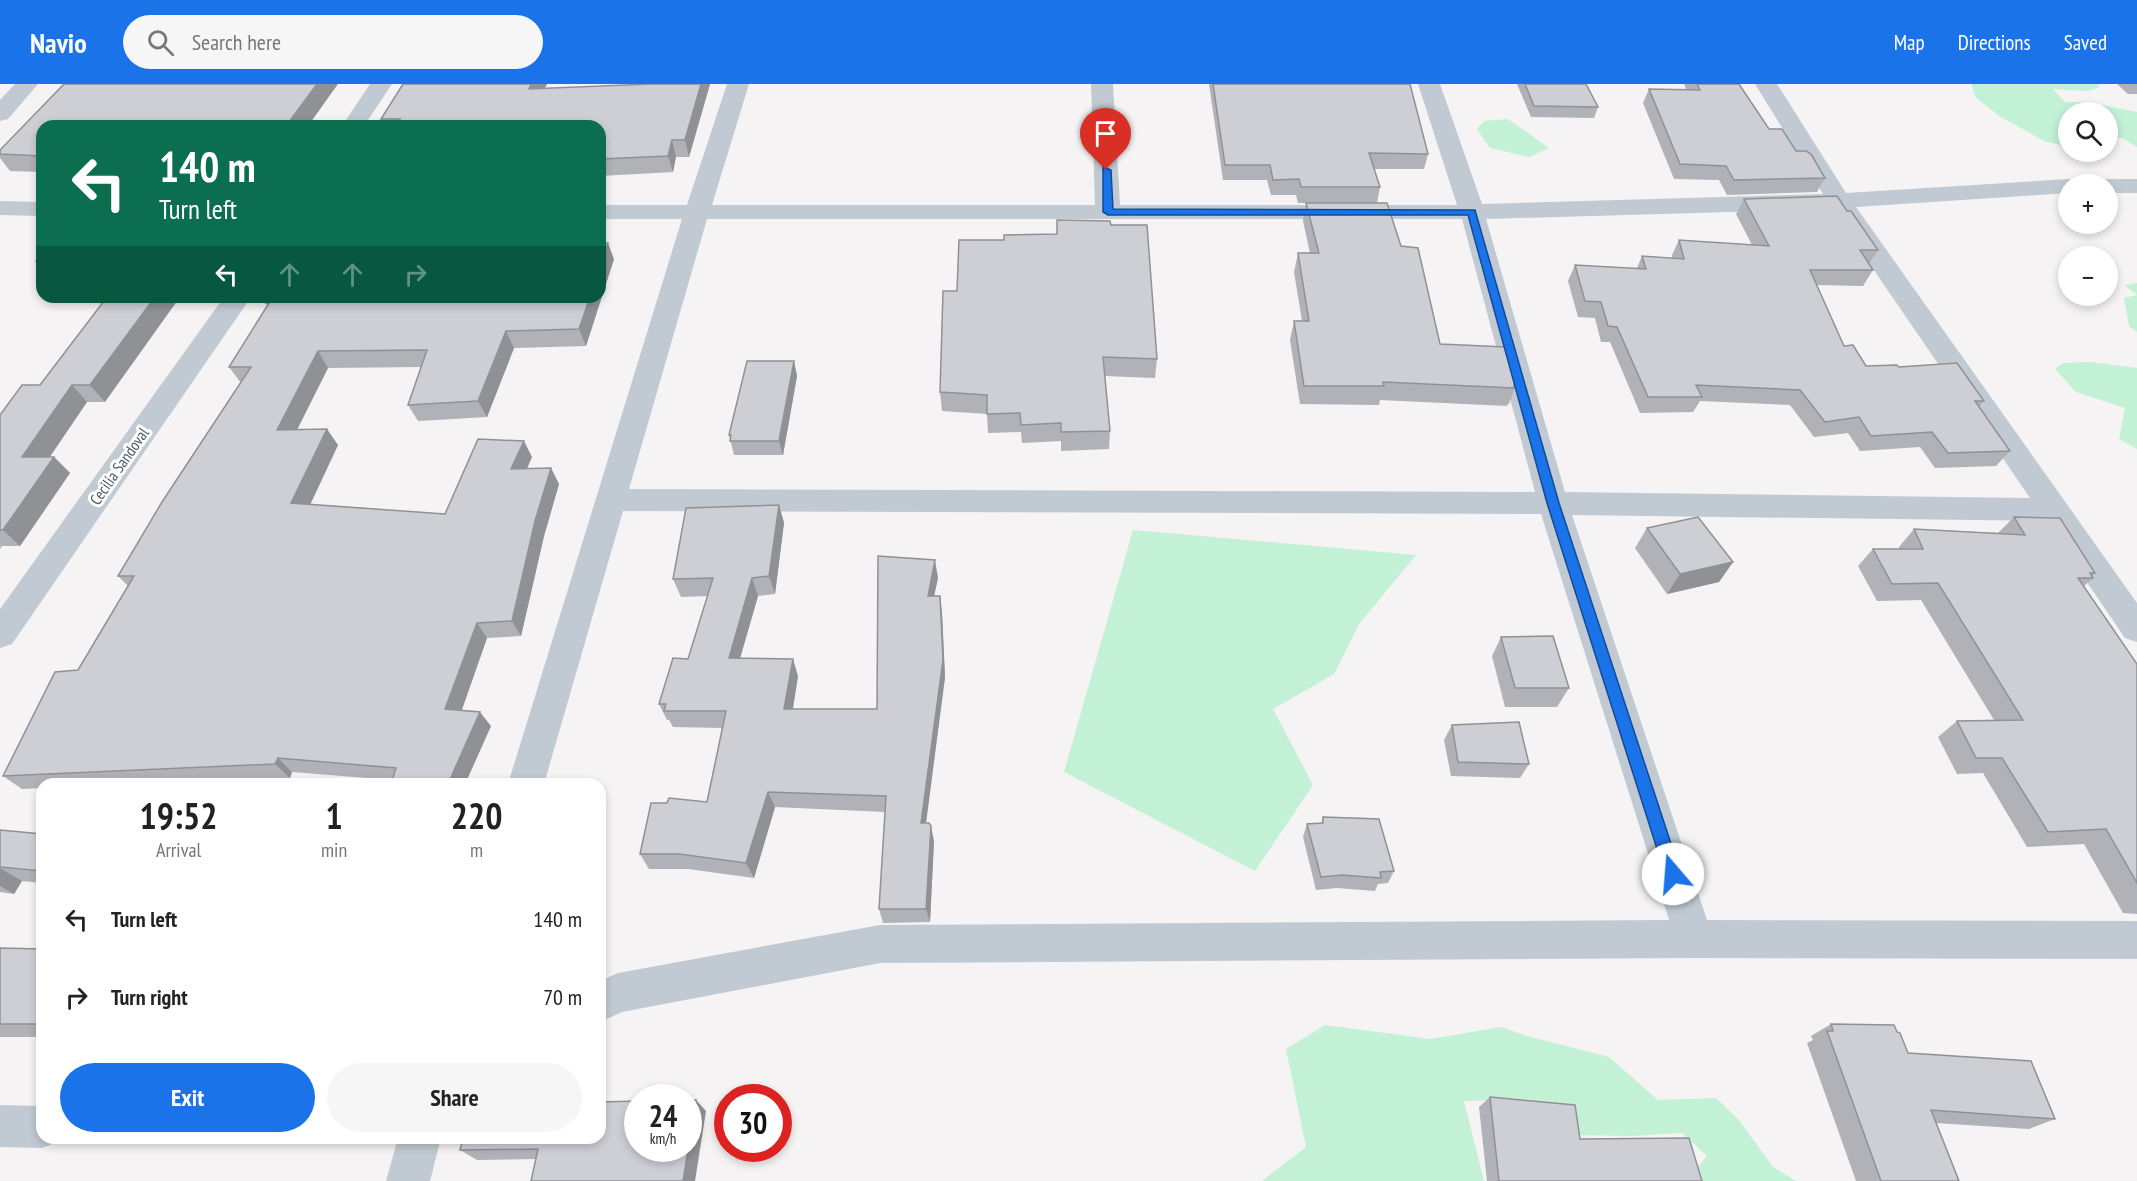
<!DOCTYPE html>
<meta charset="utf-8">
<style>
:root{--surface:#fff;--page:#f6f6f6;--text:#222;--muted:#767676;--accent:#1a73e8}
body{margin:0;font-family:"PT Sans Narrow",sans-serif;background:var(--page);color:var(--text);height:100vh;display:flex;flex-direction:column;font-size:22px;white-space:nowrap}
*{box-sizing:border-box;margin:0}
p{font-size:20px;color:var(--muted)}
.icon{flex:none;width:33px;height:33px;fill:none;stroke:currentColor;stroke-width:2;stroke-linecap:round;stroke-linejoin:round}
.map{position:relative;flex:1;overflow:hidden}
.details{position:absolute;left:36px;top:694px;width:570px;height:366px;display:flex;flex-direction:column;background:var(--surface);border-radius:18px;box-shadow:0 3px 9px #0003}
.details>*{flex:none}
.top-card{position:absolute;left:36px;top:36px;width:570px;height:183px;border-radius:18px;box-shadow:0 3px 9px #0003;background:#0b6e4f;color:#fff;overflow:hidden}
.buttons{position:absolute;left:2058px;top:18px;display:grid;gap:12px}
.buttons a{display:grid;place-items:center;width:60px;height:60px;border-radius:50%;background:var(--surface);box-shadow:0 3px 9px #0003;font-size:30px}
.speed{position:absolute;left:624px;top:1000px;display:flex;gap:12px;font-size:30px;font-weight:700;text-align:center}
.speed>*{display:grid;place-content:center;width:78px;height:78px;border-radius:50%;background:var(--surface);box-shadow:0 3px 9px #0003;line-height:1}
.speed small{font-size:15px;font-weight:400}
.speed .limit{border:9px solid #d22;background:#fff;color:#111}
.pin{position:absolute;display:grid;place-items:center;width:51px;height:51px;color:#fff;margin:-62px -26px;border-radius:50% 50% 50% 0;rotate:-45deg;box-shadow:0 0 6px #0007}
.pin .icon{rotate:45deg}
.me{position:absolute;width:66px;margin:-33px;rotate:342deg;stroke-linejoin:round;filter:drop-shadow(0 0 4px #0008)}
.turn{display:flex;align-items:center;gap:21px;height:126px;padding:0 24px;font-size:27px}
.turn .icon{width:78px;height:78px;stroke-width:2.5}
.turn b{display:block;font-size:42px;line-height:51px}
.lanes{display:flex;align-items:center;height:57px;padding:0 24px;background:#0003;justify-content:center;gap:30px;direction:ltr}
.lanes .off{opacity:.35}
.eta{display:flex;justify-content:space-evenly;align-items:center;height:102px;text-align:center}
.eta b{font-size:36px;font-weight:600;line-height:42px}
.cta{display:flex;gap:12px;margin-top:auto;padding:12px 24px}
.cta a{flex:1;height:69px;border-radius:36px;background:var(--accent);color:#fff;font-size:24px;font-weight:600;line-height:69px;text-align:center}
.cta a+a{background:var(--page);color:var(--text)}
ul{padding:0;list-style:none}
li{display:flex;align-items:center;gap:18px;height:78px;padding:0 24px}
li div{flex:1}
li b{display:block;font-size:22px}
li em{font-style:normal}
header{display:flex;align-items:center;gap:36px;box-sizing:border-box;height:84px;padding:0 30px;background:var(--accent);color:#fff}
header strong{font-size:28px}
nav{display:flex;gap:33px;margin-inline-start:auto;font-size:21px}
.search{width:420px;height:54px;background:var(--page);display:flex;align-items:center;gap:15px;box-sizing:border-box;padding:0 21px;border-radius:33px;color:var(--muted);font-size:22px}
.map>svg:first-child{display:block}
</style>
<header>
<strong>Navio</strong>
<div class="search"><svg class="icon" aria-label="search" viewBox="0 0 24 24"><circle cx="10" cy="10" r="6"/><path d="M15 15l6 6"/></svg>Search here</div>
<nav><a>Map</a><a>Directions</a><a>Saved</a></nav>
</header>
<div class="map">
<svg width="2137" height="1097" viewBox="0 0 2137 1097">
<rect width="100%" height="100%" fill="#f5f3f3"/>
<!-- green -->
<g fill="#c3f1d5">
<path d="M1971,0h126l3,3 -13,4 -34,-2 12,13h22l50,10v35l-15,-9h-12l-2,6v-32h-40v34l-22,-4 -45,-25 -25,-19z"/>
<path d="M1508,35l41,29 -20,9 -39,-9 -13,-19 7,-8z"/>
<path d="M2137,199v49l-8,-6 -5,-28 13,-3 -13,-10z"/>
<path d="M2090,278l47,6v81l-18,-10 6,-31 -49,-16 -21,-23 8,-6z"/>
<path d="M1133,446l283,25 -57,69 -25,50 -61,35 40,76 -58,86 -191,-99z"/>
<path d="M1325,941l105,14 71,-12 26,9 82,21 49,43 58,-2 22,21 35,48 23,14h-101l-2,-9 14,-16 -25,-23 -50,3 -58,-1 -65,-35 -45,1 20,80h-222l44,-34 -20,-98z"/>
</g>
<g fill="none" stroke-linecap="round" stroke-linejoin="round">
<!-- minor -->
<g fill="#c1cad2" fill-rule="evenodd">
<path d="M15,0h23l-30,35 -8,2v-21z"/>
<path d="M370,0h22l-28,42h-22z"/>
<path d="M727,0h22l-37,121h383l-4,-121h22l7,121h337l-39,-121h22l42,120 341,-10 -68,-110h22l69,109 222,-14 9,2 2,3h-11v9l-212,14 281,396v39l-12,-4 -80,-117 -473,-6 135,405 430,1v38l-443,-1 -814,5 -258,49 -22,10v-41l18,-8 262,-48 789,-5 -128,-406 -918,-3 -79,273h-36l174,-565h-82v-14h87zM1832,125l198,289 -465,-6 -79,-273zM707,135h755l73,273 -906,-3z"/>
<path d="M2108,95h29v14h-29v-9h-11l2,-3z"/>
<path d="M0,117l42,1v14l-42,-1z"/>
<path d="M224,213h27l-239,347 -12,4v-39z"/>
<path d="M0,1021l42,1v32h17l-2,4 -15,6 -42,-1z"/>
<path d="M398,1054h43l-11,43h-44z"/>
</g>
</g>
<!-- wall -->
<g fill="#b0b2b7">
<path d="M403,0h144l-2,4 165,-4 -21,73h-13l-3,15 -73,4v-50h-215l-4,-7z"/>
<path d="M1209,0h201l18,70 -4,15h-50l6,18 -3,16 24,43 39,98 76,41 -7,19h-1l-1,2 -127,-6 -1,5 -79,-1 -10,-64 4,-19h8l-8,-49 4,-19h12l-7,-32 3,-18h-8l-2,-8h-25l-4,-15h-44z"/>
<path d="M1517,0h69l12,23 -4,11 -63,-1z"/>
<path d="M1684,0h55l30,45 56,49 -8,14 -90,3 -8,-15 -45,-1 -31,-76 6,-14h37z"/>
<path d="M2117,0h20v10h-9z"/>
<path d="M42,42v46l-32,-1 -10,-13v-8z"/>
<path d="M1744,115l103,12 31,39 -9,14 4,6 -10,16 -46,-1 27,61 22,20 33,1 85,34 -5,6 31,44 -14,15 -61,2 -15,-21 -60,4 -12,-18 -34,4 -24,-32 -90,-4 -7,11 -53,1 -30,-71h-9l-6,-24 -17,-1 -10,-36 7,-16 62,3 5,-12 30,2v-3l7,-15 73,5 -16,-31z"/>
<path d="M1111,141l46,134 -2,19 -50,-2 5,55 -1,18 -48,2v-10l-39,2 -1,-11 -33,1 -1,-19 -45,-3 -2,-19 17,-101 47,-51 53,-6z"/>
<path d="M42,171v13l-6,-7z"/>
<path d="M614,175l-28,87 -72,2 -27,69 -69,4 -10,-16 13,-38 -93,1 -31,61 41,16 -28,59 135,10 87,-57 -5,12 32,15 -15,52 -23,100 -34,2 -26,73 30,15 -26,58h-74l1,-4 -100,-8 -2,6 -155,6h-93v4l-20,1 -19,-13 75,-106 50,-84 -10,-10 123,-193 -12,-16 38,-61 -1,-3z"/>
<path d="M107,213l-2,105h-18l-38,55h5l16,16 -50,73h-18l-2,3v-134l40,-30z"/>
<path d="M794,277l3,15 -14,79h-49l-5,-20z"/>
<path d="M779,421l5,18 -9,71 -17,2 -18,63 58,17 -5,33h84l61,-131 -4,18h6l2,17 3,64 -19,146 8,18 -4,81 -47,1 -4,-14 6,-97 -110,-5 -21,71 -66,-9h-39l-9,-15 67,-52 15,-74 -49,-1 -4,-7h-2l-8,-16 29,-45 20,-63 -27,1 -8,-18z"/>
<path d="M2014,433l81,56 -3,3 1,2 -9,8 53,78v250l-14,-1 -39,-69 -57,3 -44,-74 -26,1 -19,-37 19,-16 37,-1 -73,-120 -44,1 -19,-35 15,-17h26v-2l15,-18 84,4z"/>
<path d="M1647,444l86,34 -14,20 -52,12 -32,-46z"/>
<path d="M1501,553l68,51 -12,19h-52l-13,-51z"/>
<path d="M1452,641l77,39 -9,14 -69,-2 -7,-36z"/>
<path d="M1323,733l71,54 -6,12 -10,1 -3,7 -38,-3 -21,2 -13,-53 4,-13 14,-1z"/>
<path d="M0,746l42,4v49l-20,-2 -8,13 -14,-2z"/>
<path d="M0,864l42,1v88h-42z"/>
<path d="M1831,940l66,8 11,21 147,66 -26,10 -93,-6 23,58h-103l-49,-138 6,-3 -2,-4z"/>
<path d="M1490,1013l90,42 122,42h-215l-8,-74z"/>
<path d="M706,1027l-170,48 -59,1 -17,-10z"/>
</g>
<!-- shaded-wall -->
<g fill="#909195">
<path d="M317,0h21l-30,42h-22z"/>
<path d="M531,0h16l-12,21 -6,-16z"/>
<path d="M701,0h9l-21,73 -4,-17z"/>
<path d="M672,56l4,17 -3,15 -5,-16z"/>
<path d="M608,159l6,16 -28,87 -7,-17 11,-32h10v-31z"/>
<path d="M155,213h25l-75,105 -15,-17z"/>
<path d="M506,247l8,17 -27,69 -9,-16z"/>
<path d="M318,267l10,17 -39,78 -12,-16z"/>
<path d="M794,277l3,15 -14,79 -4,-14z"/>
<path d="M72,301l15,17 -48,71 -17,-16z"/>
<path d="M327,345l11,16 -34,73 -13,-15z"/>
<path d="M524,357l8,16 -13,28 -8,-16z"/>
<path d="M54,373l16,16 -50,73 -17,-16z"/>
<path d="M551,384l8,16 -15,52 -23,100 -9,-15 23,-100z"/>
<path d="M779,421l5,18 -9,71 -6,-18z"/>
<path d="M935,476l3,18 -8,36 -2,-18z"/>
<path d="M1733,478l-14,20 -52,12 13,-20z"/>
<path d="M752,494l6,18 -23,79 -6,-17z"/>
<path d="M940,512l2,17 3,64 -21,161 -3,-15z"/>
<path d="M477,539l10,15 -30,86 -12,-15z"/>
<path d="M793,575l5,17 -8,49 -6,-16z"/>
<path d="M480,628l11,14 -26,58h-17z"/>
<path d="M278,674l14,14 -2,6 -15,-14z"/>
<path d="M768,708l7,15 -21,71 -8,-15z"/>
<path d="M931,742l3,15 -4,81 -4,-13z"/>
<path d="M0,784l22,13 -8,13 -14,-8z"/>
<path d="M696,1016l10,11 -11,70h-12z"/>
</g>
<!-- building -->
<g fill="#cdcfd5" stroke="#909195" stroke-width="1.5">
<path d="M64,0h253l-31,42h-244v30l-42,-2v-4z"/>
<path d="M403,0h128l-2,5 121,-5h51l-16,56h-13l-4,16 -68,3v-33h-205l5,-7h-19z"/>
<path d="M1213,0h197l18,70 -59,-1 11,34h-79l-2,-8 -26,1 -3,-15h-45z"/>
<path d="M1525,0h61l12,23 -64,-1z"/>
<path d="M1697,0h42l30,45h13l14,22h10l5,3 14,24 -91,2 -8,-14 -46,-2 -31,-75 51,1z"/>
<path d="M1837,112l10,15h4l27,39h-18l13,20h-63l34,76 9,-1 13,21 31,-1 2,2 58,-4 27,38h-9l35,50 -62,2 -16,-21 -61,4 -12,-19 -34,5 -25,-32 -104,-5 6,12h-54l-31,-70 -9,-1 -7,-24 -16,-1 -10,-36 71,4 -4,-13 42,3 -5,-19 90,6 -25,-47z"/>
<path d="M1306,119h81l14,43 17,2 22,96 66,3 10,38h-2v3l-131,-6 1,4h-80l-10,-65h15l-11,-68h21z"/>
<path d="M1057,136l53,1 1,4h36l10,134 -54,-2 7,74 -49,1v-9l-40,2 -1,-12 -33,1v-19l-47,-3 3,-101h14l2,-51h45v-5l53,-1z"/>
<path d="M600,159h8l-8,23z"/>
<path d="M42,171v7l-6,-1z"/>
<path d="M107,213h48l-65,88h-18l-50,72h32l-51,73h-3v-115l22,-30h18z"/>
<path d="M269,213h321l-11,32 -73,2 -28,70 -70,4 19,-55 -109,1 -41,79 50,-1 -36,74 154,11 33,-75 46,2 -13,28 40,-1 -16,53 -23,100 -35,2 -32,86 35,3 -32,72h-57l5,-16 -118,-10 -3,6 -272,12 52,-104 23,-2 56,-94h-16l44,-74 89,-135h-22l40,-64h-3z"/>
<path d="M747,277h47l-15,80h-49l1,-6h-2z"/>
<path d="M779,421l-10,71 -17,2 -23,80 64,1 -9,50h93l1,-153 57,4 -7,36h12l3,64 -22,163h8l2,3 -5,83h-47l7,-113 -118,-4 -22,71 -67,-9h-39l11,-51h16l2,-5 38,4 19,-91h-62l2,-7h-7l14,-46 15,1 25,-81 -40,1 13,-71z"/>
<path d="M1698,433l35,45 -53,12 -33,-46z"/>
<path d="M2014,433l46,1 35,55h-5l3,5h-15l59,86v219l-31,-54 -58,3 -46,-74h-26l-19,-37 66,-1 -85,-137 -46,1 -19,-35h50l-9,-20 111,6z"/>
<path d="M1553,552l16,52h-54l-14,-51z"/>
<path d="M1519,638l10,42 -71,-2 -6,-37z"/>
<path d="M1323,733l56,2 15,52 -14,1 1,6 -39,-3 -21,2 -14,-53 16,-1z"/>
<path d="M0,746l42,4v37l-42,-4z"/>
<path d="M0,864l42,1v75h-42z"/>
<path d="M1831,940l63,1 3,7 3,1 8,20 123,8 24,58 -124,-9 28,71h-78l-54,-150h6z"/>
<path d="M1490,1013l85,8 5,34 109,-1 13,43h-203z"/>
<path d="M688,1016h8l-8,46z"/>
<path d="M638,1017v48h50l-5,32h-152l7,-32 -78,1 3,-12h137v-36z"/>
</g>
<!-- route -->
<path fill="#1a73e8" stroke="#114b97" stroke-width="1.5" d="M1103,83l8,3 2,39 362,1 84,293 122,371 -2,5 -6,2 -5,-2 -3,-5 -118,-371 -79,-288h-360l-5,-3z"/>
<g text-anchor="middle" stroke-width="6" stroke-linejoin="round" paint-order="stroke">
<!-- street labels -->
<g font-size="16" fill="#4a5661" stroke="#fff">
<text transform="translate(119 382) rotate(-55)" y="6">Cecilia Sandoval</text>
</g>
</g>
</svg>
<div class="buttons">
<a><svg class="icon" aria-label="search" viewBox="0 0 24 24"><circle cx="10" cy="10" r="6"/><path d="M15 15l6 6"/></svg></a>
<a>+</a>
<a>−</a>
</div>
<div class="speed"><div>24<small>km/h</small></div><div class="limit">30</div></div>
<div class="pin" style="left:1106px;top:86px;background:#d93025"><svg class="icon" aria-label="arrive" viewBox="0 0 24 24"><path d="M6 21V4h12l-3 4 3 4H6"/></svg></div>
<svg class="me" style="left:1673px;top:790px" viewBox="-20 -20 40 40"><circle r="19" fill="#fff"/><path d="M0-13L10 11 0 6-10 11z" fill="#1a73e8"/></svg>
<div class="top-card">
<div class="turn"><svg class="icon" aria-label="left" viewBox="0 0 24 24"><path d="M17 20v-9H6M10 6l-5 5 5 5"/></svg><div><b>140 m</b>Turn left</div></div>
<div class="lanes"><svg class="icon" aria-label="left" viewBox="0 0 24 24"><path d="M17 20v-9H6M10 6l-5 5 5 5"/></svg><svg class="icon off" aria-label="ahead" viewBox="0 0 24 24"><path d="M12 20V5M6 11l6-6 6 6"/></svg><svg class="icon off" aria-label="ahead" viewBox="0 0 24 24"><path d="M12 20V5M6 11l6-6 6 6"/></svg><svg class="icon off" aria-label="right" viewBox="0 0 24 24"><path d="M7 20v-9h11M14 6l5 5-5 5"/></svg></div>
</div>
<section class="details">
<div class="eta">
<div><b>19:52</b><p>Arrival</p></div>
<div><b>1</b><p>min</p></div>
<div><b>220</b><p>m</p></div>
</div>
<ul>
<li><svg class="icon" aria-label="left" viewBox="0 0 24 24"><path d="M17 20v-9H6M10 6l-5 5 5 5"/></svg><div><b>Turn left</b></div><em>140 m</em></li>
<li><svg class="icon" aria-label="right" viewBox="0 0 24 24"><path d="M7 20v-9h11M14 6l5 5-5 5"/></svg><div><b>Turn right</b></div><em>70 m</em></li>
</ul>
<div class="cta"><a>Exit</a><a>Share</a></div>
</section>
</div>
